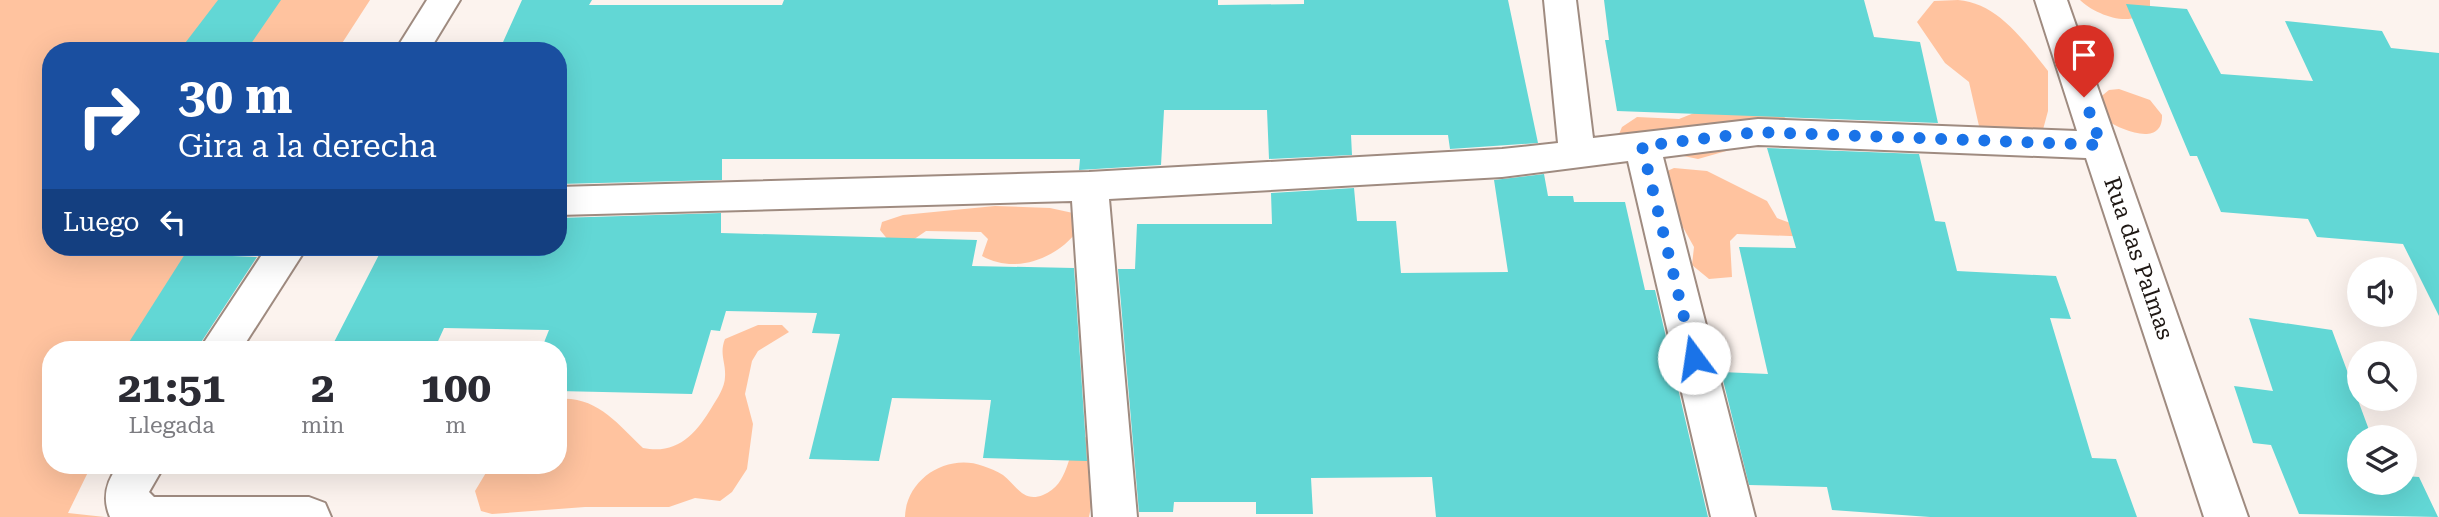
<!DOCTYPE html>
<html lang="es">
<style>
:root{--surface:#fff;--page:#f7f7f7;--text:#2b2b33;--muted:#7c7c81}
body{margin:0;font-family:"Roboto Serif",serif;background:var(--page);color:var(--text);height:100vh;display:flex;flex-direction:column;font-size:26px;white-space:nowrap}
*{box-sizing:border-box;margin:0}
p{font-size:23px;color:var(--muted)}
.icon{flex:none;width:38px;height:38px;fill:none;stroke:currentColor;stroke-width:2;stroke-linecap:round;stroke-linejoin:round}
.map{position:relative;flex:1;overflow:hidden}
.sheet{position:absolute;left:42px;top:341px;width:525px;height:133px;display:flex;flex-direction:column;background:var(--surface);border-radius:28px;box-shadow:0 7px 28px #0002}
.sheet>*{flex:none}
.banner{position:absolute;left:42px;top:42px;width:525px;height:214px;border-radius:28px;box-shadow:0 7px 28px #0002;background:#1a4fa0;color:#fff;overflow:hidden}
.buttons{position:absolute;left:2347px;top:257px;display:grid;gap:14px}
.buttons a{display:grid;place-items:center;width:70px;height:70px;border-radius:50%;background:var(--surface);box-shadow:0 7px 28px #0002;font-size:35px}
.pin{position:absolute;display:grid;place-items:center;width:60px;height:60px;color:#fff;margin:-72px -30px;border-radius:50% 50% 50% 0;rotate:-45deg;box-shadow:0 0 7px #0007}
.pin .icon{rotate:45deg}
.me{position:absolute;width:77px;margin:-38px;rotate:346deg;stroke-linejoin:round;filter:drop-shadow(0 0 5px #0008)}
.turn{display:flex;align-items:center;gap:24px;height:147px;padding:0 21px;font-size:32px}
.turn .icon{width:91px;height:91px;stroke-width:2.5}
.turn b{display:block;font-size:49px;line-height:60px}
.then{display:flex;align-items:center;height:66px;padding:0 21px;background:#0003;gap:14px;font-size:26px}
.eta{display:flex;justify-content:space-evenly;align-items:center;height:119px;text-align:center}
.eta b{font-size:42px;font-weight:700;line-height:49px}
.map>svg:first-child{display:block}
</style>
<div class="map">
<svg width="2439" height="517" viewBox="0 0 2439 517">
<rect width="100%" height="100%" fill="#fcf3ee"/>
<!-- green -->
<g fill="#ffc39f">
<path d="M0,0h370l-33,51h-286v196h158l-44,66 -18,37h-96v116h40l-23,47 37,4h-105z"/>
<path d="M1958,0c40,3 67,42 90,71v40l-7,26 -64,-5 2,-6 -10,-44 -24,-19 -28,-41 17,-21z"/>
<path d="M2080,0h70v6c-3,3 -8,9 -13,11 -17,7 -45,-5 -57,-17z"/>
<path d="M2119,89l31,11 12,15c1,33 -41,15 -56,5l-8,-21 11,-9z"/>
<path d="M1775,109l15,13 -5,21 -48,5 -39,11 -58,-12 -21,-13 3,-7 15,-10 42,2 15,-6z"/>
<path d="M1674,168l33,3 60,30 10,17 16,6 21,13 -77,-3 -7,7 2,36 -23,2 -17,-14 2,-18 -24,-43 -5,-32z"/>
<path d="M995,206l55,2 23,5 6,16c-21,29 -63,46 -97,27l6,-17 -7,-7 -55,-1 -29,20 -17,-21 2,-8 21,-7z"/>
<path d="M758,325h24l7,7 -31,19 -6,10 -7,33 8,30 -6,45 -15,23 -12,9 -25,-3 -26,9h-84l-93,7 -11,-3 -6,-20 15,-25h68v-67c38,-4 60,25 85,49 34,7 53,-14 69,-41 5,-8 13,-20 13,-30 1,-15 -6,-23 0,-38z"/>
<path d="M1081,433l17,16 2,11 -11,57h-184c1,-38 42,-64 78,-51 6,2 14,5 20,9 13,10 20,28 40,20 27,-11 23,-41 38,-62z"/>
</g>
<!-- building -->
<g fill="#62d7d5">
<path d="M218,0h63l-35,51h-67z"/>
<path d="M522,0h70l-3,5h193l2,-5h434v5l86,-1v-4h204l30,143 -88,6 -2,-14h-97l1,20 -83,4 -2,-49h-103l-3,55 -82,5 1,-11h-358v21l-164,4v-133h-59z"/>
<path d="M1604,0h260l10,37 46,5 18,81 -321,-12 -12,-71h4z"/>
<path d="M2126,4l61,5 34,65 92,7 -28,-60 97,10 9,17 48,5v263l-36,-72 -86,-7 -9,-18 -87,-7 -24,-56h-7z"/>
<path d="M1767,148l152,6 16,67 10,1 12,49 99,5 15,43 -21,-1 42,140 24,1 21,58h-207l-98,-7 -5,-23 -78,-2 -28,-113 47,2 -29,-127 57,1z"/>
<path d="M1544,174l4,22h25l1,6h51l20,88h10l53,227h-272l-4,-40 -121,1 2,36h-57v-12h-82l-1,10h-34l-21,-243h17l2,-45h135l-1,-31 83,-5 3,33h39l5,52 107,-1 -14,-92z"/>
<path d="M721,213v20l256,7 -5,26 102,2 13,193 -104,-3 8,-58 -99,-2 -13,63 -70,-2 31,-125 -28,-1 5,-20 -91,-2 -6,20 -9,-1 -19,64 -134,-3v-41h-17l8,-20 -105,-2 -10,22h-104l53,-103h175v-29z"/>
<path d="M185,254l72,3 -61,93h-72z"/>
<path d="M2249,318l83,12 40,108h-13v45h45v-7l15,1 19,40 -139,-3 -28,-69 -18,-2 -19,-57 39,5z"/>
</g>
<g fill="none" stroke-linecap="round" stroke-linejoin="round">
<!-- street casing -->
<g stroke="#9f8b80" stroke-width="4">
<g id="street">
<path d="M427,0h33l-31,51h-34z"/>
<path d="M1544,0h32l17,138 165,-19 319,12 -42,-131h32l181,517h-44l-118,-359 -328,-13 -95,12 92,360h-44l-83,-356 -126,16 -393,22 28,318h-44l-21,-316 -514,14v-28l531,-15 413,-23 56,-6z"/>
<path d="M267,247h40l-66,103h-42z"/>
<path d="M118,466h46l-15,26 5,5h155l16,6 6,14h-221c-8,-19 -4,-35 8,-51z"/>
</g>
</g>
<!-- street -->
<use href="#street" fill="#fff" fill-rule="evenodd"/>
</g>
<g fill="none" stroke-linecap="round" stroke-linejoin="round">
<!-- route -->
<path stroke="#1a73e8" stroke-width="12" stroke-dasharray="0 21.6" d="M1694,358l-52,-212 116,-14 343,13 -17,-48"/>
</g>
<g text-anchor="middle" stroke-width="7" stroke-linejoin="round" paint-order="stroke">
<!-- street labels -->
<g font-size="23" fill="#1e1713" stroke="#fff">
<text transform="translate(2139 258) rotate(71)" y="8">Rua das Palmas</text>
</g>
</g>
</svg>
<div class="buttons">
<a><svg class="icon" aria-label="sound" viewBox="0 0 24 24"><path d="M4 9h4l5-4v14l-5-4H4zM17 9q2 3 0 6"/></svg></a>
<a><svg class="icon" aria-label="search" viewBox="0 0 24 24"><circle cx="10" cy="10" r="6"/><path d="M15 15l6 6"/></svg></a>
<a><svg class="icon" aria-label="layers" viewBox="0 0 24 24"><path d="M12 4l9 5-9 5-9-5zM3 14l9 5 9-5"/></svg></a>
</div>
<div class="pin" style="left:2084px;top:97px;background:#d93025"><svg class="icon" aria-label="arrive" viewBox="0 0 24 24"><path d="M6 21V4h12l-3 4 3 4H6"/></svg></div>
<svg class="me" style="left:1694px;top:358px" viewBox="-20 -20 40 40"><circle r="19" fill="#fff"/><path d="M0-13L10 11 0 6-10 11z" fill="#1a73e8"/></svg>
<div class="banner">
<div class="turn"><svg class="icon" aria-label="right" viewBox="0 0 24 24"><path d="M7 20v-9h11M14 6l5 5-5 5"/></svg><div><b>30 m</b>Gira a la derecha</div></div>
<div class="then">Luego<svg class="icon" aria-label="left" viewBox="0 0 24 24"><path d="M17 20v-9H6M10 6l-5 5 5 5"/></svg></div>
</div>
<section class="sheet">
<div class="eta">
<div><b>21:51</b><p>Llegada</p></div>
<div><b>2</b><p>min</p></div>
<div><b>100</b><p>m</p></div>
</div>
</section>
</div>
